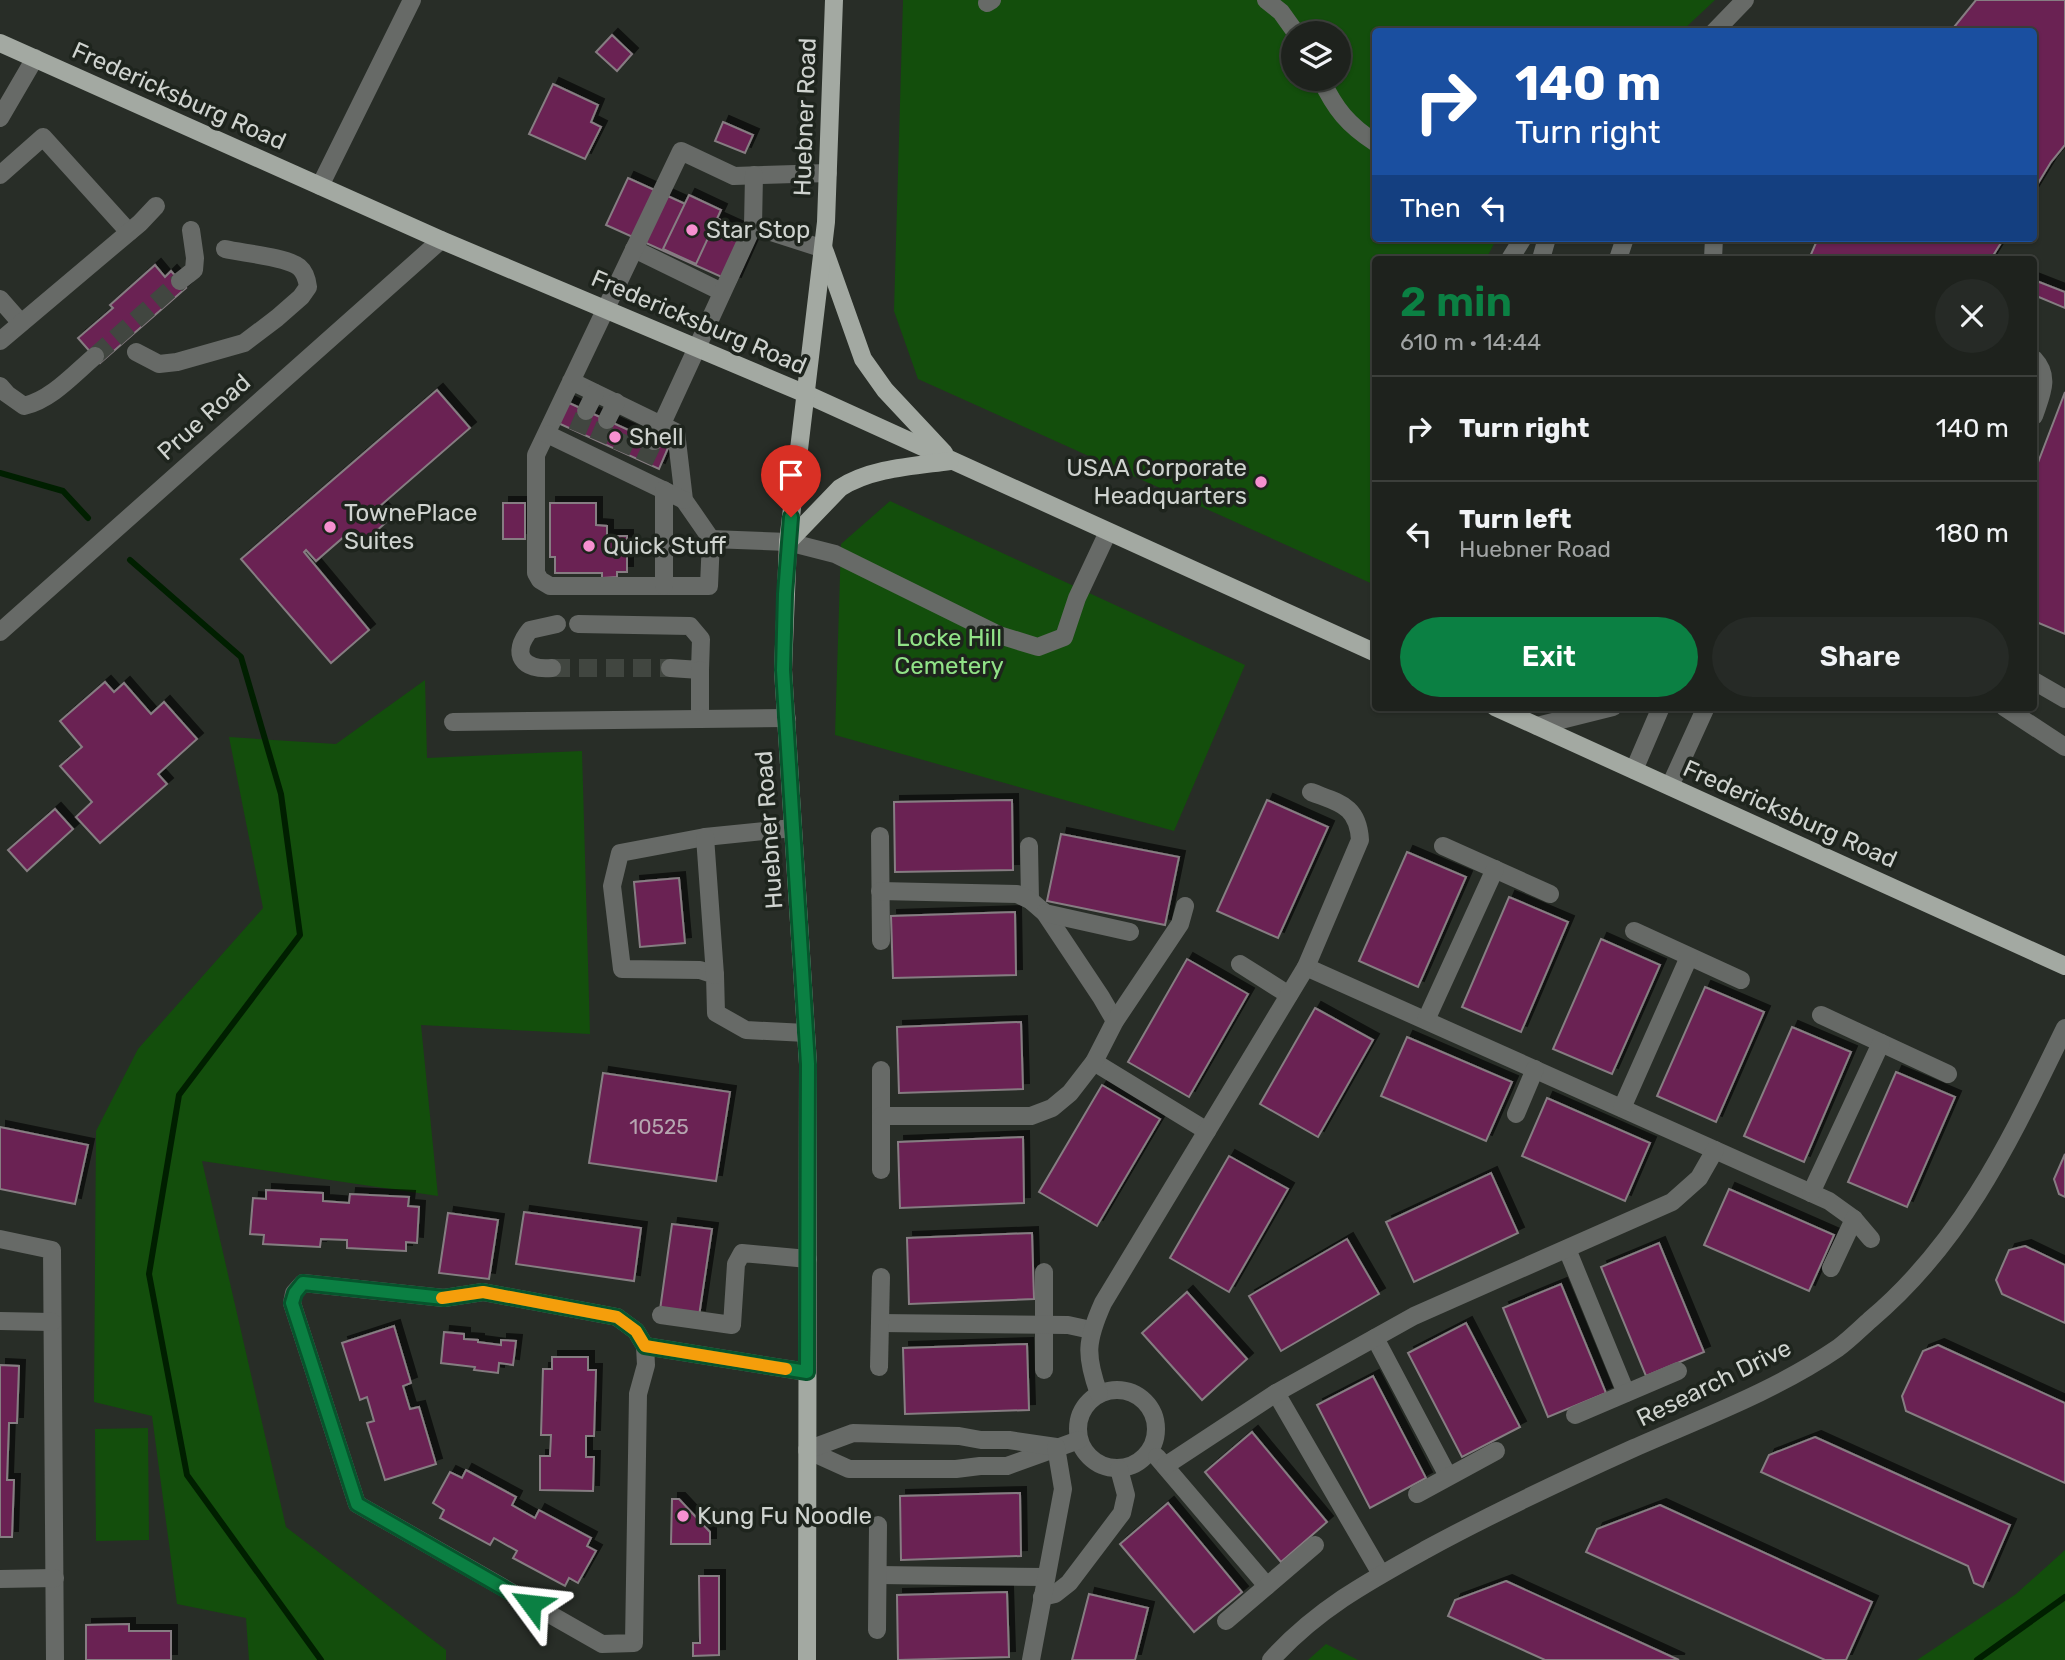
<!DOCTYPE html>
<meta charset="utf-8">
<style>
:root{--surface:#1e221d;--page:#262a26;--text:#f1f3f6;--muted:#a1a4a4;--line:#3c3f3b;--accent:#0b8043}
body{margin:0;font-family:Rubik,sans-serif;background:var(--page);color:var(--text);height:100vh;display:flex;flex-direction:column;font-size:26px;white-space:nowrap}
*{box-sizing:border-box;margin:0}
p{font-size:23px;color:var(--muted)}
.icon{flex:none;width:38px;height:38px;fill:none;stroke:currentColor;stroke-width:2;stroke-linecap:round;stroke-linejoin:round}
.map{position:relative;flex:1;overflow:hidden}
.side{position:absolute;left:1372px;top:256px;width:665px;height:455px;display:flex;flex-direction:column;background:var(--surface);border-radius:7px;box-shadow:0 2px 5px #0004,0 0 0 2px var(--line)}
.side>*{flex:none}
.guide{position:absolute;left:1372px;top:28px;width:665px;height:214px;border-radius:7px;box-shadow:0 2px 5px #0004,0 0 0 2px var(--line);background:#1a4fa0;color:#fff;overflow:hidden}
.tools{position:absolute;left:1281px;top:21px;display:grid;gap:14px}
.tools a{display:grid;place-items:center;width:70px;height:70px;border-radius:50%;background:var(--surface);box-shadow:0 2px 5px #0004,0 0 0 2px var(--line);font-size:35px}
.pin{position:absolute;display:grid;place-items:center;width:60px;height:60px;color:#fff;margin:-72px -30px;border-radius:50% 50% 50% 0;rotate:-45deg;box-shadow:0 0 7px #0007}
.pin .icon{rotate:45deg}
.me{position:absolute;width:77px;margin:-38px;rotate:300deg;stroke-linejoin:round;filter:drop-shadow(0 0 5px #0008)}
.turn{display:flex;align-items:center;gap:24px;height:147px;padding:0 28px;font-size:32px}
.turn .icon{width:91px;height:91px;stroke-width:2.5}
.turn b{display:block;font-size:49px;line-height:60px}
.then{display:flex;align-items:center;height:66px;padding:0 28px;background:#0003;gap:14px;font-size:26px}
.round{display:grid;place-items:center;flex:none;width:74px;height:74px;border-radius:37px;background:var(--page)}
.summary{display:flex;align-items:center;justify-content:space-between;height:119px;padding:0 28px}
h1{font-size:42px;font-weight:600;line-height:52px;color:var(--accent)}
.cta{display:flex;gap:14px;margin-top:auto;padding:14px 28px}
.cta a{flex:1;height:80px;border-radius:42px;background:var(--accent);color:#fff;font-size:28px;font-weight:600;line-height:80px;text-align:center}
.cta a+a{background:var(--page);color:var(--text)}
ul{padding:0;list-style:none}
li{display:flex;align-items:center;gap:21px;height:105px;padding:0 28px;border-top:2px solid var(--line)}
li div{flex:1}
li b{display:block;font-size:26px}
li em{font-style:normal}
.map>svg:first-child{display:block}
</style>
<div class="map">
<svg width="2065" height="1660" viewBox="0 0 2065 1660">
<defs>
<filter id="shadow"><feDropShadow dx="6" dy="-6" stdDeviation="0" flood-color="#0009"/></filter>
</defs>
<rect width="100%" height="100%" fill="#282d27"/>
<!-- green -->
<g fill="#134e0c" fill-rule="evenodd">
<path d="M903,0h812l-33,31 -306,1v206h121l-11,21h-110l-1,326 -457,-206 -24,-68zM1293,33h46v46h-46z"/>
<path d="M890,501l355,164 -71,166 -339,-96 6,-191z"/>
<path d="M425,680l2,78 155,-7 8,283 -169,-9 17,171 -236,-35 84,366 160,123v10h-197l-3,-42 -69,-14 -25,-188 -58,-14 2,-271 42,-82 125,-141 -34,-171 107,7z"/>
<path d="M148,1428l1,112 -53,1 -1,-112z"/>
<path d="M2065,1550v110h-148l99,-66z"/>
<path d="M1326,1644l32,16h-50z"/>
</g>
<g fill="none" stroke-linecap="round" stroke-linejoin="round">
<!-- stream -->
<g stroke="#001f00" stroke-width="6">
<path d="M0,473l63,18 25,27"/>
<path d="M130,560l111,97 40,137 19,141 -121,160 -30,179 38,201 134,185"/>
<path d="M1977,1660l88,-63"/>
</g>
</g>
<!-- building -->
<g fill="#6a2153" stroke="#867d82" stroke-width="2" filter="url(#shadow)">
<path d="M1976,0h89v145l-14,17 -17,28v-158h-84z"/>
<path d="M612,35l20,19 -15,17 -21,-19z"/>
<path d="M553,84l45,21 -7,17 10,5 -16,32 -56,-25z"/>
<path d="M723,122l30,13 -8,18 -30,-12z"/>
<path d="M628,178l128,58 -21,47 -129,-58z"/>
<path d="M689,195l32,15 -25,54 -33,-15z"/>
<path d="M1818,238h186l-13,21h-182z"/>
<path d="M155,265l10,12 6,-6 15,17 -86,75 -22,-25 35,-30 -3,-3z"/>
<path d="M2034,280l31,12v16l-31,-13z"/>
<path d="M437,390l33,38 -90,78 11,12 -34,30 -11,-13 -30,26 -10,-11 -2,2 65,78 -38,33 -90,-104z"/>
<path d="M2065,392v242l-31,-13v-148z"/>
<path d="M567,402l101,46 -9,21 -101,-46z"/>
<rect x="503" y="503" width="22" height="36"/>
<path d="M550,503h46v22l11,1v10h20v36h-10v5l-15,1v-5h-47v-16h-5z"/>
<path d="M105,682l9,10 10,-9 27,31 13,-12 33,37 -39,35 9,10 -67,59 -24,-26 16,-15 -32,-36 22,-19 -22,-26z"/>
<path d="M1012,800l1,70 -118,2 -1,-70z"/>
<path d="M1267,800l61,27 -50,111 -61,-27z"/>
<path d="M55,809l18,20 -46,42 -19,-21z"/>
<path d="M1061,834l118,23 -14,68 -118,-24z"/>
<path d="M1407,852l59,25 -48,110 -59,-26z"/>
<path d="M679,878l6,65 -45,4 -6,-65z"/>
<path d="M1509,897l59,25 -47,110 -59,-25z"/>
<path d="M1015,912l1,63 -123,3 -2,-62z"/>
<path d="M1601,939l59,26 -48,109 -59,-25z"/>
<path d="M1187,959l61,35 -59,103 -61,-35z"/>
<path d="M1705,987l59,25 -48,110 -59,-26z"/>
<path d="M1315,1008l58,32 -55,97 -58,-33z"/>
<path d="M1021,1022l2,67 -124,4 -2,-66z"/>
<path d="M1792,1027l59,25 -47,110 -60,-26z"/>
<path d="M1407,1037l105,45 -26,59 -105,-45z"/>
<path d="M1896,1072l59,25 -48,110 -59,-25z"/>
<path d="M603,1073l127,19 -14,89 -127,-18z"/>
<path d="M1102,1085l58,34 -63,107 -58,-34z"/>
<path d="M1547,1098l103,45 -25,58 -103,-45z"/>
<path d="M0,1127l88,18 -13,59 -75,-15z"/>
<path d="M1023,1137l1,66 -124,5 -2,-66z"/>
<path d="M2065,1154v43l-6,-3 -5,-15z"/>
<path d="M1229,1156l59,33 -59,103 -59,-34z"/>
<path d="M1491,1173l27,60 -104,49 -28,-60z"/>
<path d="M1729,1189l105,46 -25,56 -105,-46z"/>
<path d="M266,1190l57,3v8l26,2 1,-9 59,3 -1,9 11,1 -2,36 -11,-1v9l-59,-3v-8l-26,-1 -1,8 -57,-3 1,-9 -14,-1 3,-36 13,1z"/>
<path d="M524,1212l117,16 -7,53 -118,-17z"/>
<path d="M448,1213l50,7 -9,59 -50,-6z"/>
<path d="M672,1224l40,5 -13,87 -39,-6z"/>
<path d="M1032,1233l2,66 -125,5 -2,-66z"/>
<path d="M1347,1239l32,55 -98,57 -32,-55z"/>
<path d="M1659,1243l45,109 -58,24 -45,-109z"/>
<path d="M2025,1246l40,19v58l-63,-29 -6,-14 13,-30z"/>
<path d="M1561,1284l45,109 -58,24 -45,-109z"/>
<path d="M1187,1292l60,67 -45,41 -60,-67z"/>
<path d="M1466,1323l54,104 -58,30 -54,-104z"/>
<path d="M394,1326l17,57 -8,3 7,23 9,-2 17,57 -51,16 -18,-57 7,-2 -7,-24 -7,3 -18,-57z"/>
<path d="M444,1332l20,2v5l14,1v2l23,3v-5l15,1 -3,24 -14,-2 -1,10 -24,-3 1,-3 -34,-4z"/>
<path d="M1027,1344l2,66 -124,4 -2,-66z"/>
<path d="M1938,1345l127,58v80l-159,-72 -4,-15 21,-45z"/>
<path d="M552,1357h36v13h8l-2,66h-8v21h8l-1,34 -53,-1v-34h10l1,-21h-10l2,-66h9z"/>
<path d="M0,1365l19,1 -2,57h-8l-2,57h7l-2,57h-12z"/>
<path d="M1373,1376l53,102 -56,30 -53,-103z"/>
<path d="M1252,1432l75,90 -46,40 -76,-90z"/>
<path d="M1815,1437l195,88 -27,62 -9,-4 -6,-17 -207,-94 8,-17z"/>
<path d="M466,1470l50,27 -4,8 23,13 4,-8 52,28 -4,8 9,5 -18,32 -9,-5 -4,8 -52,-28 4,-7 -23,-13 -4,7 -50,-27 4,-8 -11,-7 17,-31 12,6z"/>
<path d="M1020,1493l1,63 -120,4 -1,-64z"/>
<path d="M672,1499h7l31,33v12h-39z"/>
<path d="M1168,1503l74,89 -48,40 -74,-88z"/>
<path d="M1660,1505l212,97 -26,58h-21l-239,-108 11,-23z"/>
<path d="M699,1576h20v79l-26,1v-13h7z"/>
<path d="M1506,1581l173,79h-134l-97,-44 7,-16z"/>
<path d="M1007,1592l2,65 -111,3 -1,-65z"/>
<path d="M1089,1594l59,14 -13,52h-63z"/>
<path d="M129,1624v7h42v29h-85v-35z"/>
</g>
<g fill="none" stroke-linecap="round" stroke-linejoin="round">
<!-- minor-tunnel -->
<g stroke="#414640" stroke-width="18" stroke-dasharray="18 9" stroke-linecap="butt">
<path d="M95,356l85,-75"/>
<path d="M577,432l9,-21"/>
<path d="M598,441l9,-21"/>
<path d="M621,452l9,-21"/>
<path d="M644,462l10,-21"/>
<path d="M552,668h118"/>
</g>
<!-- minor -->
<g stroke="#676a67" stroke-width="18">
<path d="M1266,0l15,12 15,21"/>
<path d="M987,3l5,-3"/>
<path d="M1714,32l31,-32"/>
<path d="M1321,79c14,30 27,46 55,64"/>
<path d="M0,118l35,-60"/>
<path d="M0,175l43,-38 86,95"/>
<path d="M320,186l92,-186"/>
<path d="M753,226l71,23"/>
<path d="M634,249l88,43"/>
<path d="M1510,259l13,-21"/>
<path d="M1541,259l6,-21"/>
<path d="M1618,259l7,-21"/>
<path d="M1713,259l1,-21"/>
<path d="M180,281l14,-11 1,-12 -4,-28"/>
<path d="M0,299l21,24"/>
<path d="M0,341l140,-118 16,-17"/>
<path d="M136,352l23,12 18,-2 67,-19 33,-25 24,-21 7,-10c-1,-8 -3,-15 -9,-20 -12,-10 -57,-14 -74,-18"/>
<path d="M2034,359c17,18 7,36 0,57"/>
<path d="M571,381l105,51 8,68 27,39 -2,47h-159l-10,-6 -4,-7v-118l145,-304 53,25 94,-3"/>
<path d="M0,386l7,8 17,12c27,-6 50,-32 71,-50"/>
<path d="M586,411l9,-18"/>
<path d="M607,420l9,-18"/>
<path d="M547,434l137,66"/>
<path d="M654,441l99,-215 1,-51"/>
<path d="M664,490v96"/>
<path d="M711,539l77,3 47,12 164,81 39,12 26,-10 13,-39 31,-66"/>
<path d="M578,624l112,2 11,13 -1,31 -30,-2"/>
<path d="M0,632l441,-392"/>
<path d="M552,668c-29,3 -42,-14 -22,-38l27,-6"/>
<path d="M700,670v49"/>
<path d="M2034,681l31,18"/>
<path d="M2004,707l61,40"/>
<path d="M453,722l334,-4"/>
<path d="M1537,726l76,-19"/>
<path d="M1634,770l27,-63"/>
<path d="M1670,786l36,-79"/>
<path d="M793,828l-88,9 -85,16 -8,33 10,83 78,1 15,5 1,38 30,17 60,3"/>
<path d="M880,836l1,105"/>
<path d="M705,837l10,138"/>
<path d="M1029,846l1,54"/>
<path d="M1443,846l107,48"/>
<path d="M880,891l137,3 13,6 15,13 56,84 14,24"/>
<path d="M1045,913l85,19"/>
<path d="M1634,931l107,49"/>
<path d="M1240,964l49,31"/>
<path d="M1306,967l523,234 25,18 17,20"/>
<path d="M1821,1015l127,59"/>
<path d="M1426,1020l69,-151"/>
<path d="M1094,1062l113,69"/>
<path d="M881,1070v100"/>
<path d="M1622,1108l67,-151"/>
<path d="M1516,1114l19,-45"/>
<path d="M881,1116h150l21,-8 18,-15 24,-31 21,-41 65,-97 5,-18"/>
<path d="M1811,1193l70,-150"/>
<path d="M0,1239l52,11 3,410"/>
<path d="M1567,1249l59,144"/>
<path d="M1831,1268l23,-49"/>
<path d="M1044,1272v98"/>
<path d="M661,1315l71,10 4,-61 6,-11 66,6"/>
<path d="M0,1321l52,1"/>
<path d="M880,1323l188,2 23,5"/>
<path d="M1375,1338l73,138"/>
<path d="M645,1346l1,19 -8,29 -4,249 -32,1 -245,-140 -65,-201 2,-10 9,-10 141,15 39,-6 134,25 19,14 9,15 162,26"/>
<path d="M879,1367l2,-90"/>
<circle cx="1117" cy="1429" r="39"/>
<path d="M1276,1393l105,181"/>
<path d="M1099,1394c-14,-39 -13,-53 4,-91l203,-336 54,-127c-2,-35 -21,-37 -49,-48"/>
<path d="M1575,1415l103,-44"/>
<path d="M807,1450l42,19h107l24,-3h27l72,-26"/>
<path d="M807,1450l46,-17 106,3 22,4h28l47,7"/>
<path d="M1157,1457l110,129"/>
<path d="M1165,1466l111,-73 138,-77 258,-114 27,-24 16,-28"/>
<path d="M1417,1494l79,-43"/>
<path d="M878,1575l168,2"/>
<path d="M0,1579l55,-1"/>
<path d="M1042,1597l13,-3 14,-11 53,-70 4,-18 -7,-26"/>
<path d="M1226,1621l89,-76"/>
<path d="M877,1630l1,-105"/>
<path d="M1031,1660l32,-171 -7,-42"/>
<path d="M1271,1660c45,-50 96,-78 154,-110 68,-37 138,-70 209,-102 70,-31 141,-57 204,-100 11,-8 22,-19 32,-28 95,-80 142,-184 195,-292"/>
</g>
<!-- major -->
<g stroke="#a3a9a2" stroke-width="18">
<path d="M0,43l441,197 365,154 570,259"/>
<path d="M825,252l38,107 22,31 59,63"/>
<path d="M788,542l52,-54c31,-20 74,-22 110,-27"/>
<path d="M1495,707l570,259"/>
<path d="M807,1660l1,-596 -25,-394 5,-128 38,-320 8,-222"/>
</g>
</g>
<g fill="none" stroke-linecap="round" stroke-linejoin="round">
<!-- route casing -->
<g stroke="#07532c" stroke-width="18">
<path id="route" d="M531,1604l-174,-100 -65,-201 3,-10 8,-10 141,15 39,-6 134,25 19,14 9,15 162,26 1,-308 -25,-394 2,-76 6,-77"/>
</g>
<!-- route -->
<use href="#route" stroke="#0b8043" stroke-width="12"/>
<!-- slow -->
<path stroke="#f59e0b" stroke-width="12" d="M442,1298l41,-6 134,25 19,14 9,15 141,23"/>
</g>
<!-- markers -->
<g fill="#f690d0" stroke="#1e241d" stroke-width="2.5">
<circle cx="692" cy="230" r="7"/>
<circle cx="615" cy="437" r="7"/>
<circle cx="1261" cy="482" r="7"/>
<circle cx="330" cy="527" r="7"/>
<circle cx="589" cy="546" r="7"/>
<circle cx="683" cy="1516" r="7"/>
</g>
<g text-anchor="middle" stroke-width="7" stroke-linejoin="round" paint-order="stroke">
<!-- number labels -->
<g font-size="21" fill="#b6a6b0">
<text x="659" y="1134">10525</text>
</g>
<!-- street labels -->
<g font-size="24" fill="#cfd3cf" stroke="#1e241d">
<text transform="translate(179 96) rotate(24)" y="8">Fredericksburg Road</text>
<text transform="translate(805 117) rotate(-88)" y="8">Huebner Road</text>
<text transform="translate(699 322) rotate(23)" y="8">Fredericksburg Road</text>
<text transform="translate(204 417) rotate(-42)" y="8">Prue Road</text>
<text transform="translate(1790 814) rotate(24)" y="8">Fredericksburg Road</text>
<text transform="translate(769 830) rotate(-94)" y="8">Huebner Road</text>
<text transform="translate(1714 1383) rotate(-26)" y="8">Research Drive</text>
</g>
<!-- poi labels -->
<g font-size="24" fill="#cfd3cf" stroke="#1e241d" text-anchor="start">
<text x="706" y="238">Star Stop</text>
<text x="629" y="445">Shell</text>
<text x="1247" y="476" text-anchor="end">USAA Corporate<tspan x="1247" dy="28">Headquarters</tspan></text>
<text x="344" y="521">TownePlace<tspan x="344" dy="28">Suites</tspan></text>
<text x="603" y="554">Quick Stuff</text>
<text x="697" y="1524">Kung Fu Noodle</text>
</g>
<!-- park labels -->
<g font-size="24" fill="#91e387" stroke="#1e241d">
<text x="949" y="646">Locke Hill<tspan x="949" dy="28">Cemetery</tspan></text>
</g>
</g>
</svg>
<div class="tools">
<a><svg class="icon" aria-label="layers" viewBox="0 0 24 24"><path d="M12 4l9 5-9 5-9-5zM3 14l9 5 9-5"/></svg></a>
</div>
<div class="pin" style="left:791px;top:517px;background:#d93025"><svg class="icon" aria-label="arrive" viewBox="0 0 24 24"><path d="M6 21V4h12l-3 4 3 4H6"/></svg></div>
<svg class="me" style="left:531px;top:1604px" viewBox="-20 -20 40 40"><path d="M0-17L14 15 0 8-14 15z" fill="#0b8043" stroke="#fff" stroke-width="4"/></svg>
<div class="guide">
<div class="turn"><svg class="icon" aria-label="right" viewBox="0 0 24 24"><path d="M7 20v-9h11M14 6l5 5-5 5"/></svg><div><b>140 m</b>Turn right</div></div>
<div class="then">Then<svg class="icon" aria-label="left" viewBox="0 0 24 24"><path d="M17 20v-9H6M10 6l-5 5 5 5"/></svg></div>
</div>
<section class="side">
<div class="summary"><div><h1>2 min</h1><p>610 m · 14:44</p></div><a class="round"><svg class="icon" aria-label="close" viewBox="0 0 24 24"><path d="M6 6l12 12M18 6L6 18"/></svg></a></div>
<ul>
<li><svg class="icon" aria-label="right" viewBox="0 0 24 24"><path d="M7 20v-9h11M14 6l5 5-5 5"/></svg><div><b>Turn right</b></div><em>140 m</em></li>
<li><svg class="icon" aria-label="left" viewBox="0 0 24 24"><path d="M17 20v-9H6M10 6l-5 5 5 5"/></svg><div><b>Turn left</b><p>Huebner Road</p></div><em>180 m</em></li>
</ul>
<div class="cta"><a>Exit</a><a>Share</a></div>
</section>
</div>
